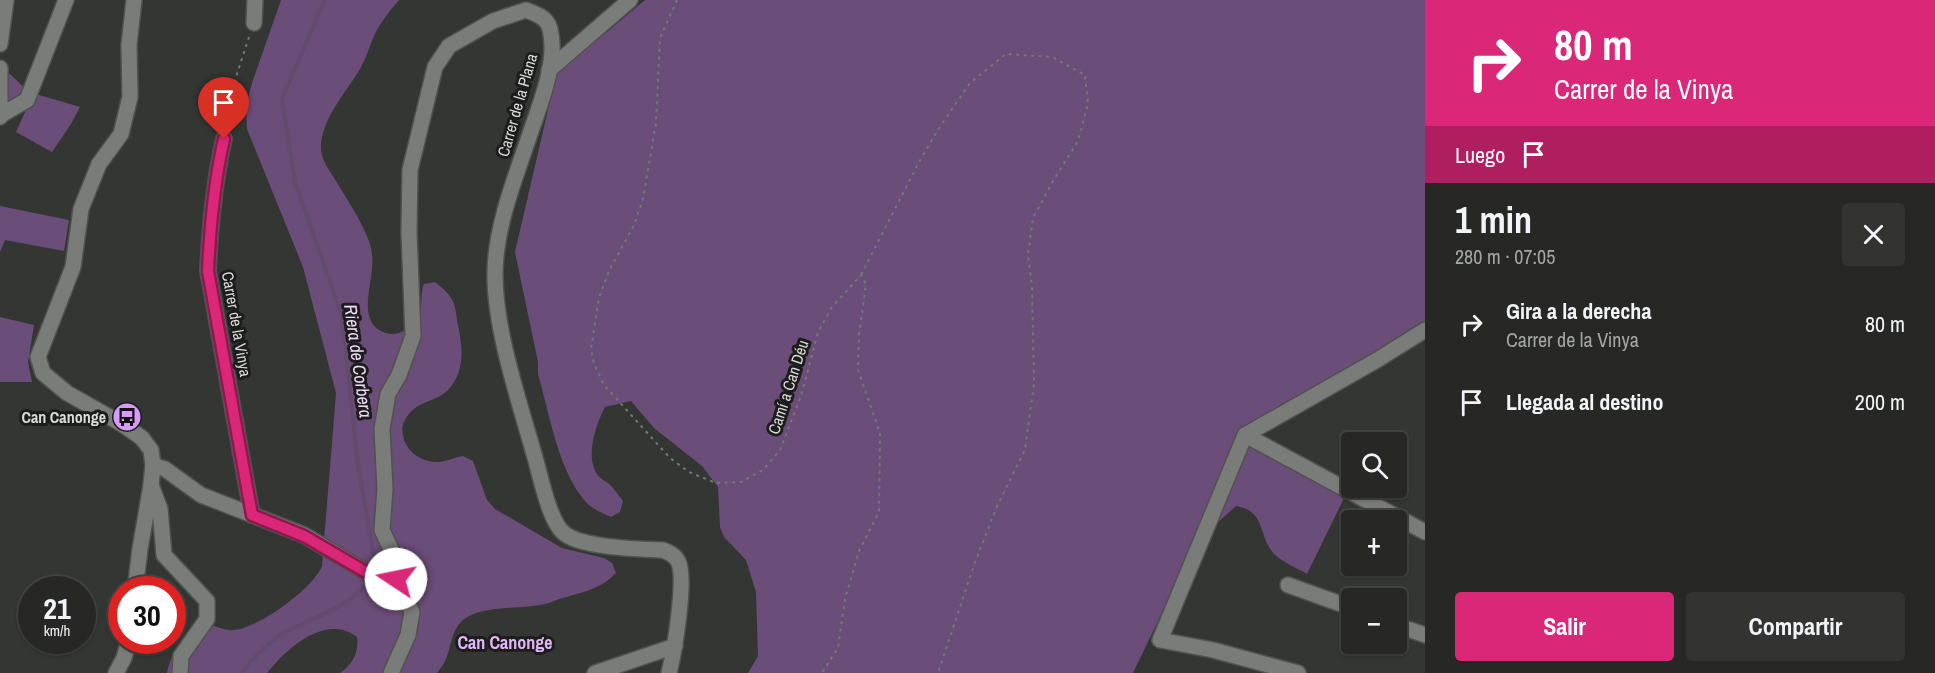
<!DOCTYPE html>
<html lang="es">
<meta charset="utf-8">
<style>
:root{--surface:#272826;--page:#333432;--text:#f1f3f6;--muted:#a4a6a7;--line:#434443;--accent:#db2777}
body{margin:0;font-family:"Archivo Narrow",sans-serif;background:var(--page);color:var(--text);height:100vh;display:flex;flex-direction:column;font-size:22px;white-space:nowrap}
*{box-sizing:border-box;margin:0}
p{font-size:20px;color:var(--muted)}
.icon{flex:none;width:33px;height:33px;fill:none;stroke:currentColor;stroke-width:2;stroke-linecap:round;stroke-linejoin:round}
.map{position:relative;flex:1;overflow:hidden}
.side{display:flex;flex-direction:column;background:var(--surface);width:510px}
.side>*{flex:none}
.banner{background:#db2777;color:#fff;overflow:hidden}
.tools{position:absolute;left:1341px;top:432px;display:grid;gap:12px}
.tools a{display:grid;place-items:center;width:66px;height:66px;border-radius:6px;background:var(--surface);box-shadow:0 2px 4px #0004,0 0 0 2px var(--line);font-size:30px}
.speed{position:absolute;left:18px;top:576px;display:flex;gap:12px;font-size:30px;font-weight:700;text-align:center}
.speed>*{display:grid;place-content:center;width:78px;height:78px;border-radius:50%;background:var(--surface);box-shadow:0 2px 4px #0004,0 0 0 2px var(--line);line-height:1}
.speed small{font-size:15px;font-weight:400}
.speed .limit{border:9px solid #d22;background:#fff;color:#111}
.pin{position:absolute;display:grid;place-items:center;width:51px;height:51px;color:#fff;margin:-62px -26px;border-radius:50% 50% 50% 0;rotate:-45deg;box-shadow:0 0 6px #0007}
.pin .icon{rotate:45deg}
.me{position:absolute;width:66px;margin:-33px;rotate:281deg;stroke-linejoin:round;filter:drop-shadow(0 0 4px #0008)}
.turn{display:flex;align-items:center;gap:21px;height:126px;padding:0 30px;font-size:27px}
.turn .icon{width:78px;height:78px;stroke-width:2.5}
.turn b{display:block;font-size:42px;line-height:51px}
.then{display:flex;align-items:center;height:57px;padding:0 30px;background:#0003;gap:12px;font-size:22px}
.round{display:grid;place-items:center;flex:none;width:63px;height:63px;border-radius:6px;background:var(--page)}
.overview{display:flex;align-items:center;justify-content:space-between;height:102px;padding:0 30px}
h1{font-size:36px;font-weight:700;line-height:45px}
.action{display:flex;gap:12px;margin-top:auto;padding:12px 30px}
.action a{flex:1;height:69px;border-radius:6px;background:var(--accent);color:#fff;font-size:24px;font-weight:700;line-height:69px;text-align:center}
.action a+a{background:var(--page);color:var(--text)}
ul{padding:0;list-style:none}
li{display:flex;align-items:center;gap:18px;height:78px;padding:0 30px}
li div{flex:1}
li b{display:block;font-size:22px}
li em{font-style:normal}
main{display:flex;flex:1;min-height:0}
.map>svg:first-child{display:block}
</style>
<main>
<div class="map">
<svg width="1425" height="673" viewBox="0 0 1425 673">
<rect width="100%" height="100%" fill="#343633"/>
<!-- green -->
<g fill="#6b4d79">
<path d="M281,0h118c-6,7 -12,14 -17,22 -10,13 -13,31 -21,45 -14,25 -40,51 -40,81 0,12 9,23 15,33 12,20 25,39 33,60 3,9 4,17 3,27 -1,21 -16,60 18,66 15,2 29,-15 31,-28 1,-9 0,-14 3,-22l11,-2c6,5 12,9 16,16 4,6 5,14 6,22 5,24 10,50 -9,70 -14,14 -33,9 -44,32 -3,5 -1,12 0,18 6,15 20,23 36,22 8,-1 15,-5 23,-6l10,5 14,39 8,9 67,39 42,10 8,5 4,10c-15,16 -33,19 -53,25 -6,1 -12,5 -18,6 -23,6 -68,0 -85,19 -10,12 -9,26 -15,38 -2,4 -5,8 -8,12h-97c13,-9 19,-21 17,-36 -31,-24 -70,11 -90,36h-100c5,-27 22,-35 44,-48 7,2 16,6 23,5 23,-1 80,-42 88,-64l14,-173 -33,-126 -56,-138 -1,-22 6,-24z"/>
<path d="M645,0h780v322l-179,113 101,57 -40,82c-10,-6 -23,-11 -32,-19 -18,-19 -8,-44 -39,-49l-20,18 -45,70 -38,79h-385l10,-17 -2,-64 -10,-32 -22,-23 -4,-10 -2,-40 -16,-21 -48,-38 -23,-27 -26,6c-9,17 -20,49 -8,67 2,4 7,6 11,9 6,5 10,12 15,18l-3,11 -9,5c-12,-5 -23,-10 -30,-21 -24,-32 -32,-84 -43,-122v-12l-23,-110 42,-181 32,-30 18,-9z"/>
<path d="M0,72l10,2 19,18 51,15 -9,17 -19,28 -36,-20 10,-22 -26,-10z"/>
<path d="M0,206l69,14 -5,31 -59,-11 -5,12z"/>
<path d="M0,317l34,8 -6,37 4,20h-32z"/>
</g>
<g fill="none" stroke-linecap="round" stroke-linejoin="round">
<!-- stream -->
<g stroke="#624b6c" stroke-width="4">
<path d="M325,0l-43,98 13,84 47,134 16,150 16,90 -3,13"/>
<path d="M241,673c12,-14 25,-29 41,-39 21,-12 79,-31 86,-55"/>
</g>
<!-- minor casing -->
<g stroke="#505250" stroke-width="18">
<g id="minor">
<path d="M134,0l-5,45 1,52 -9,37 -22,30 -18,45 -8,58 -35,90 5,16 24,20 55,31 20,14 9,12 2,15 -2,20 -11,64 -5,41"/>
<path d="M254,23l1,-23"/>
<path d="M0,44l6,-44"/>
<path d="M0,68v49"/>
<path d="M549,70l81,-70"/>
<path d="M1,115l26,-15 39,-100"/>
<path d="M224,139c-10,43 -14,88 -16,132l44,244"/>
<path d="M1425,330l-48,30 -132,75 180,97"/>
<path d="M1245,435l-85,205 53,10 85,23"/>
<path d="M153,465l12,4 36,26 103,40 79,47 13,-3"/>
<path d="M151,485l9,24 4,46 43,46v18l-26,37 -1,17"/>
<path d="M1288,585l64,23"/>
<path d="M1396,625l29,10"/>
<path d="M116,673l8,-15 5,-18"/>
<path d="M391,673l17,-38 4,-23 -16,-33v-19l-14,-30 3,-41 -3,-60 6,-35 11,-19 14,-39 -4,-104 1,-62 25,-103 14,-21 44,-25 33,-11c10,4 21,7 24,19 8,32 -9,72 -19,102 -15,45 -35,93 -36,141 -1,55 24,129 39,182 6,19 15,69 31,80 19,14 75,15 98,16 7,3 12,5 15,11 9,17 -4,92 -9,112"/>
<path d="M595,673l80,-27"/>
</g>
</g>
<!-- path -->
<g stroke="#767875" stroke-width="2" stroke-dasharray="3 4.5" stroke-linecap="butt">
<path d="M677,0l-17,38 -4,85 -13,76 -9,26 -25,46 -10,27 -8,51 3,15 10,21 66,73 19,14 27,11 25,-1 22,-12 17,-20 21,-54 17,-64 14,-25 29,-32 5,9 -7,51 -1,35 22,63 -1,79 -20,39 -14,48 -7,49 -16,25"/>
<path d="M227,127l9,-50 13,-40"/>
<path d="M861,275l58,-113 20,-34 31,-45 36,-29 46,3 33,18 3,29 -10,37 -25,40 -20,37 -5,37 4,32 2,96 -9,67 -28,56 -23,59 -36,108"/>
</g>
<!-- minor -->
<use href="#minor" stroke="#7a7c79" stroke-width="15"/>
</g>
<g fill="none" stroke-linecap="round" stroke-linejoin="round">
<!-- route casing -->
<g stroke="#8e194d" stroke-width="15">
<path id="route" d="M224,139c-10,43 -14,88 -16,132l44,244 52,21 79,46 13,-3"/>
</g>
<!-- route -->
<use href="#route" stroke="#db2777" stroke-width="10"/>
</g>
<!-- icons -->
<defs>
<g id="bus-disc" transform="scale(1.5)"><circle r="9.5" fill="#d99af7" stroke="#1c1d1c"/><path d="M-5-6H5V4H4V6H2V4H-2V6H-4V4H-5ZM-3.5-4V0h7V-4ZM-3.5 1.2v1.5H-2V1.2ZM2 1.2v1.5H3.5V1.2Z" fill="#111"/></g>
</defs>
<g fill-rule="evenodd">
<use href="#bus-disc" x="127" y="417"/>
</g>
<g text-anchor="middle" stroke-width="6" stroke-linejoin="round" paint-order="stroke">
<!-- street labels -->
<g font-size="16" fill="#dadbda" stroke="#1c1d1c">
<text transform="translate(517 105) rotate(-74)" y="6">Carrer de la Plana</text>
<text transform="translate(237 324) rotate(80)" y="6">Carrer de la Vinya</text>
<text transform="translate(788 387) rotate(-72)" y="6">Camí a Can Déu</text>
</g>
<!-- poi labels -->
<g font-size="16" font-weight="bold" fill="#dadbda" stroke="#1c1d1c" text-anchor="end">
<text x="106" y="423">Can Canonge</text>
</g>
<!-- water labels -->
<g font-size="18" font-style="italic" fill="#f0dbfb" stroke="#1c1d1c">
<text transform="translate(358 361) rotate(82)" y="6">Riera de Corbera</text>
</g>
<!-- neighbourhood labels -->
<g font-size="18" font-weight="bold" fill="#e2b7f8" stroke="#1c1d1c">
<text x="505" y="649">Can Canonge</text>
</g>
</g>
</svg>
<div class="tools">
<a><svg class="icon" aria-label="search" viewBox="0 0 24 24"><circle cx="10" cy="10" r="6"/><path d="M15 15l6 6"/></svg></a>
<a>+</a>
<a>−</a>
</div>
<div class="speed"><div>21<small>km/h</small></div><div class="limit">30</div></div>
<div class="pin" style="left:224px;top:139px;background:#d93025"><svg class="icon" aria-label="arrive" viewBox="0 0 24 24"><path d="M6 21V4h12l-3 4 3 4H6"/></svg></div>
<svg class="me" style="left:396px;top:579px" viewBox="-20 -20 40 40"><circle r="19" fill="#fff"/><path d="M0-13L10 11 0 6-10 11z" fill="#db2777"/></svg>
</div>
<section class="side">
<div class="banner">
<div class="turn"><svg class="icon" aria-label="right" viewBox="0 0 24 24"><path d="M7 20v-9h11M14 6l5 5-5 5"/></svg><div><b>80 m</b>Carrer de la Vinya</div></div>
<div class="then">Luego<svg class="icon" aria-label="arrive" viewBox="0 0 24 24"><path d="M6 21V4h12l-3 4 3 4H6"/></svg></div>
</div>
<div class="overview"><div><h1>1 min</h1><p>280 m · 07:05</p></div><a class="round"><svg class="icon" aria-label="close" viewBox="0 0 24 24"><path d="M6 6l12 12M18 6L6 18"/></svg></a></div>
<ul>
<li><svg class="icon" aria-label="right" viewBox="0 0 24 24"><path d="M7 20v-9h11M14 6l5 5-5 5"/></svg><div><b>Gira a la derecha</b><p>Carrer de la Vinya</p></div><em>80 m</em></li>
<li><svg class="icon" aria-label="arrive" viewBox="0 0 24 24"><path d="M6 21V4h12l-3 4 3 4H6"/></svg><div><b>Llegada al destino</b></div><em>200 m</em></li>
</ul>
<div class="action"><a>Salir</a><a>Compartir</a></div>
</section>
</main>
